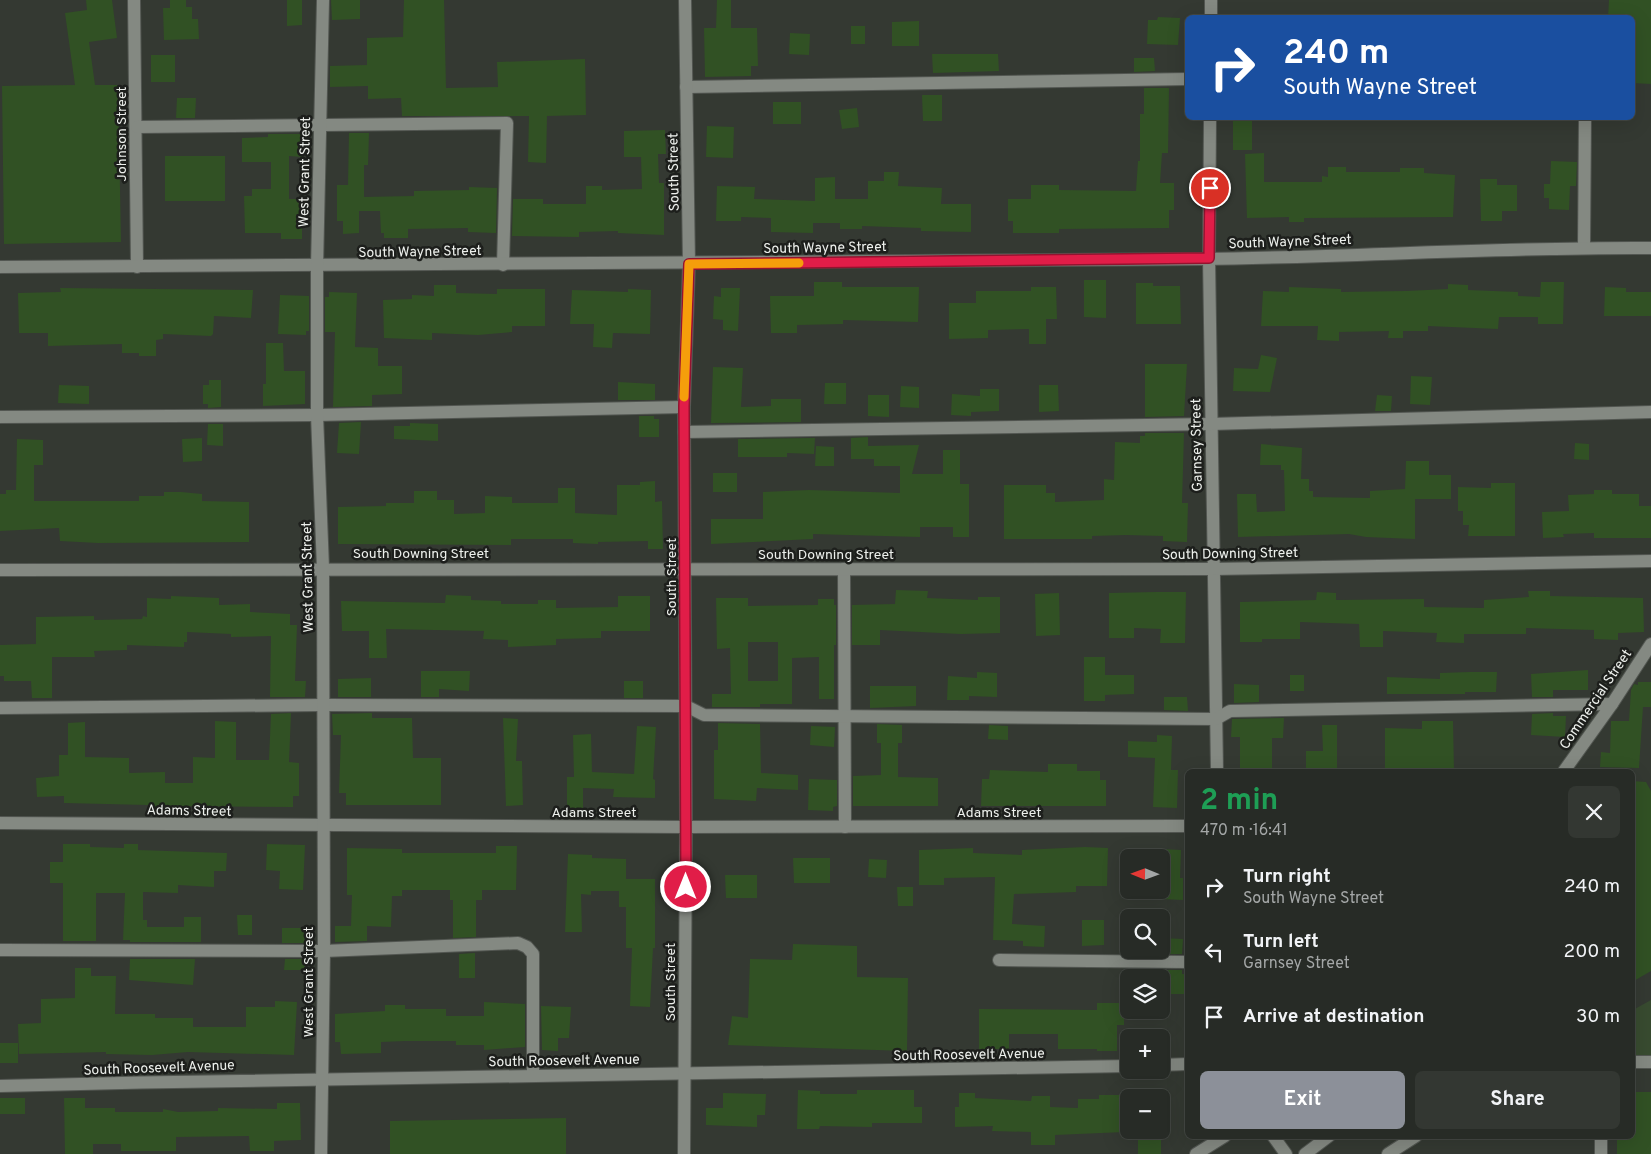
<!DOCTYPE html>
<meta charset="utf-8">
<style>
:root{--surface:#272b26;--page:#333732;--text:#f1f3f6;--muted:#a4a7a7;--line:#434743;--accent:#8c9099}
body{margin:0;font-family:Overpass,sans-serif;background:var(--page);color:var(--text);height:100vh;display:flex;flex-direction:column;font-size:19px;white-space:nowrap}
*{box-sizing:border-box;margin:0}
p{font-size:16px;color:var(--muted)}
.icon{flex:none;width:28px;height:28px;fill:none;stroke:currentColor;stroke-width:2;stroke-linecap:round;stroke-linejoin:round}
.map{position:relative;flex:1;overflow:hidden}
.sheet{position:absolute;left:1185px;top:769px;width:450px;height:370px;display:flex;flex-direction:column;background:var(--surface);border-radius:8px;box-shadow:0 5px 20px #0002,0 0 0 1px var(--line)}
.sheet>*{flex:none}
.banner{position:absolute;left:1185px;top:15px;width:450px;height:105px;border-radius:8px;box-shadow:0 5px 20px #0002,0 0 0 1px var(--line);background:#1a4fa0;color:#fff;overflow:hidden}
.needle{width:32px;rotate:271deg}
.fabs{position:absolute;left:1120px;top:849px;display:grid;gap:10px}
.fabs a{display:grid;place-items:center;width:50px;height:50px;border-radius:8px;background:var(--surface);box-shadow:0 5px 20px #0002,0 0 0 1px var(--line);font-size:25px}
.pin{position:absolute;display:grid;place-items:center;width:42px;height:42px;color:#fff;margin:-21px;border:2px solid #fff;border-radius:50%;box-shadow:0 1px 5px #0007}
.me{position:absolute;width:55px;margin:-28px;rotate:0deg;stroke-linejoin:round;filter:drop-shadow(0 0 4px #0008)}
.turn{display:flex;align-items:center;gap:18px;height:105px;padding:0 15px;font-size:22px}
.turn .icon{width:65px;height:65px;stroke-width:2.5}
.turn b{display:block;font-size:35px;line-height:42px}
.round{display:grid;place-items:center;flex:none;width:52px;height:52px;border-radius:8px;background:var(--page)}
.head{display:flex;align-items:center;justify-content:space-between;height:85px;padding:0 15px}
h1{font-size:30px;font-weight:700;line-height:38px;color:#1e9e55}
.button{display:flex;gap:10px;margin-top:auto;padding:10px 15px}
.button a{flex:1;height:58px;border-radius:8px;background:var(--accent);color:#fff;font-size:20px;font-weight:700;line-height:58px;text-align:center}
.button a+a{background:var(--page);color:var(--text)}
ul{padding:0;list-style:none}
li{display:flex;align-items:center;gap:15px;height:65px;padding:0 15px}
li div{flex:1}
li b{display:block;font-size:19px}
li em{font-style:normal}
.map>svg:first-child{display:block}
</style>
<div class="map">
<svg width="1651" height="1154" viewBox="0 0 1651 1154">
<rect width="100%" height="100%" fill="#343932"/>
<!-- green -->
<path fill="#384b30" d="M1651,1000v62h-18v-52z"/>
<!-- building -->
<g fill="#315124" fill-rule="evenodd">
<path d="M86,0h26l5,38 -28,4 6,43h23l3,157 -117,2 -2,-158 73,-1 -10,-72 22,-3z"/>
<path d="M170,0h16v7h6v12h6l1,20 -35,1 -1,-32h7z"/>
<path d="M287,0h15v25l-15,1z"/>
<path d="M331,0h29v19l-28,1z"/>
<path d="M404,0h40l2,88 52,-1 -1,-25 88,-3 1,56 -39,1 -1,47 -18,-1 1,-46h-127l-1,-18 -33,1v-13l-38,1v-21l37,-1v-27l36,-1z"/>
<path d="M717,0h14v28h26l1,38h-7v10l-46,1 -1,-49h12z"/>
<path d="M1609,0h42v84l-19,-1v-65h-24z"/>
<path d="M1158,17l22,1 -2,27 -31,-1 1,-24h9z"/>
<path d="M919,21v25h-27v-24z"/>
<rect x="851" y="26" width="14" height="18"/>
<path d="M790,33l20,1 -1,21 -20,-1z"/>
<path d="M932,54h66l1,17 -66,2z"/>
<rect x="151" y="55" width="24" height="27"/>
<path d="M1134,58h20l1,13 -21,1z"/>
<path d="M1144,88h25l-1,65h-6l-2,30h14v27h-5v18l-110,1v4h-46v-12h-5v-22h23v-14h28v5l77,1 2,-30h2v-47h4z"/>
<path d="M922,95h20v26h-19z"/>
<path d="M177,98h19l-1,20h-19z"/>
<rect x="773" y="102" width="28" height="22"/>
<path d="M857,108l2,19 -17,2 -3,-19z"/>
<rect x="1233" y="118" width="19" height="32"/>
<path d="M707,126l27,1 -1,31 -27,-1z"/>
<path d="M665,130l1,24h-8l1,29h5v52l-46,-2v-2l-39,1v5l-67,-1 1,-37h30v5h43v-18h16v4l40,-1 -1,-32h-17v-26z"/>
<path d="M349,133h20l-1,32h-4v32l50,-1v-5l55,-1v-3l28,1 -1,45 -28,-1v-4l-60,1v9h-24v-5h-3l-1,-22h-21v22l-16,1v-13h-6v-36h11z"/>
<path d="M268,134h34v23l-13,-1v43h13v40h-21v-6h-36l-1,-37h8v-7h19v-27h-29v-24l26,-1z"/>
<path d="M1264,153v29h58v-6l6,1v-10h18v5h54v-4h24v5l31,2 -2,42 -149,1v4h-15v-5l-42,1 -2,-64z"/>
<rect x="165" y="156" width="60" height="45"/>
<path d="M1551,161l26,1 -1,24h-6l-1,24 -20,-1v-11h-5v-14h6z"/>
<path d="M884,172h15l-1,14 44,2 -1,16h30v28l-50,-1v-3l-59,-2v3h-22v-6h-27v10l-42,-1v-14l-30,-1v4h-25l1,-35 38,1 -1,12 61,2v-23l20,-1v22h33v-18h16z"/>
<path d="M1480,179h17v6h20v26h-15v10h-21z"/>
<path d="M1084,280h22v38l-22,-1z"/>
<path d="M814,282h28v5h77l-1,35 -75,-2v4l-46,1v8h-26l-1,-37h44z"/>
<path d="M1541,282h23l-1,42h-25v-7h-39l-1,12 -70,-3v5h-25v7h-15l1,-7 -50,1v9l-22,-1 1,-14h-57l2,-35 26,1v-5l52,2v3l65,-1 42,-2v-5l20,1v5l50,2v4l22,1z"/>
<path d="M1136,283h17v3h27l1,38h-45z"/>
<path d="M434,285h22v8l41,1v-5h48v37h-33v6l-34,3 -46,-2v7l-48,-2 -1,-38 29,-1v-4l22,1z"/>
<path d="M1031,287h25l1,32h-11v25h-17v-15l-41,1v8l-39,1v-36h27v-12h55z"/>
<path d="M1605,287l21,1v4h25v24h-47z"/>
<path d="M60,288l193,2 -2,28 -37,-2 -1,18 -2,2 -48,-2v5l-7,1v16h-17v-3h-17v-9l-74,2v-13h-29l-1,-40 43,-1z"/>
<path d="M721,288h19l-2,43 -15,-1v-10l-10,-1 1,-23 7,1z"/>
<path d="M628,289l23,1 -1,44 -37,-1 -1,15 -19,-1 1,-23h-24l2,-34 56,2z"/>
<path d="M329,292l28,1 -2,54 23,1v18h24v28l-30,1v11l-39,1 2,-75h-10v-35h4z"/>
<path d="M280,295l29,1v35h-3v4l-28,-1z"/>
<path d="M266,343h17l1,28h21v33l-42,2v-22h3z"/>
<path d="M1261,355l16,3 -7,34 -37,-1 1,-23 24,1z"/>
<path d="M1145,364h42l-3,52 -39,1z"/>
<path d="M713,367l30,1 -2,39 30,-1v-7h30v23l-90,1z"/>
<path d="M1411,376l21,1 -2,28 -20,-1z"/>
<path d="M209,380h12v27l-13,1v-4h-5v-19h6z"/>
<path d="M618,382l37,2v16h-37z"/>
<path d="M825,383h21v21h-22z"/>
<path d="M59,385l30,1v18l-31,-1z"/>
<path d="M1039,385h19l1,26 -20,1z"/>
<path d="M901,386l18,1v21l-19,-1z"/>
<path d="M980,389h19v22l-28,1v4l-20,-1 1,-21 28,2z"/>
<path d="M868,395h21v22l-21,-1z"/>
<path d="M1377,395l15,1 -1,15h-16z"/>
<path d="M639,416h15v3h5v18h-20z"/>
<path d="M361,422l-2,32 -22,-1 2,-30z"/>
<path d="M410,423l28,1v17l-44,-2v-13h16z"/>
<path d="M208,424h15v22l-16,-1z"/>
<path d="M1145,433h39l-2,70h6l-1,39 -24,-1v-5l-37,-1 -34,1v3h-88v-54h42v8h9v9l49,-2v-21l10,1 1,-38 25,1v-7h5z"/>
<path d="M868,437v9l51,-1 -7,29h31v-24h17v34h9v53h-16v-10h-33v10l-107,-3v5l-102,5v-25h52v-27l46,-2 91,3v-27h-26v-7h-23v-21z"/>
<path d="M202,438v23l-19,1 -1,-23z"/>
<path d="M815,438l-1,16 -27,-1v4h-49v-18z"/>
<path d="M17,439l26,1v25h-9v36h105v-5h25v-4h17l21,2v7l47,1v40l-151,1 -38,-2 -1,-13 -59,3v-37h6v-4h10z"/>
<path d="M1575,443l14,1v16l-15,-1z"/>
<path d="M1261,444l41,4 -1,31h8v12h4v6l57,1v-7l35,-2 1,-28h23v14h22v24h-36v40l-49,-2 -17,-3 -111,3 -1,-43h19l1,18 28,-1 -1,-41h-3v-5h-21z"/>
<path d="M816,446l18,1v19h-19z"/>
<rect x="713" y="473" width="24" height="19"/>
<path d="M655,481v21l7,-1 1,48h-15v-8l-50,1v2l-25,-1v-4h-62v6l-173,-1v-37l48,-1v-3h28v-12h23v9h17v14l31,-1v-17l27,1v6h46v-15h17v25l42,2v-30h23v-3z"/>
<path d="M1491,483h24v53h-47l1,-11h-6v-14h-5v-24l33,1z"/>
<path d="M1594,490h18v4h27v12h12v32h-57v-5l-31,1 1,3 -21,1 -1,-26 27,-1 -1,-16 26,-1z"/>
<path d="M896,590l32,1 -1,7 51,2v-3h22v36l-39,1 -81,-4v15h-28v-40l43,-1z"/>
<path d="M1528,591h22v5l93,2 1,34 -26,1v7l-24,-1v-9l-68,-2v6h-62v9l-28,-1 1,-9 -54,-2v16h-23l-1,-23 -59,-2v17h-38v3h-22v-40l76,-2 1,-8 19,1v7l88,-1v8l60,1v-8l45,-3z"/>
<path d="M1156,592h30l-1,51h-25l1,-14 -27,-1v10h-25v-45z"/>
<path d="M1059,593l1,42 -24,1 -1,-42z"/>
<path d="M446,595l25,1v4l30,1v3h37v-4h18v8l62,-1v-11h32v35h-49v7l-45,1v6l-48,2v-7l-25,-1 1,-8 -98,-2 1,29h-18v-27h-27l-1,-30 104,2z"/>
<path d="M171,596l48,2v7l31,-1v8l40,2v11h7l-2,56h11l-1,16h-35l1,-61 -40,1v-3l-44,-2v10h-3v5l-57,-2v5l-33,1 1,6h-43v41h-20l-1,-17h-27v-5h-4v-31l36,-1v-27l58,-1v4l48,-1 1,-3 4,1v-19l24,1z"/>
<path d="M716,598h32v8l70,-1v-6h16v6h2v40h-2v54h-15v-42l-27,1v46h-32v3h-48v-13h19l-1,-46 -13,1zM748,642h30v39h-30z"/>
<path d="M1084,657h21v18h29v19l-29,1v6h-21z"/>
<path d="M1588,670v20h-35v7h-21l-1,-23z"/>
<path d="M421,671h49l-1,20 -30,-2v8h-18z"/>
<path d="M977,672l20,1v24l-28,-1v4h-22l1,-24 29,2z"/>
<path d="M1470,672h27l-1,20h-31v2h-78v-17l53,2v-6z"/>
<rect x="1290" y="675" width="14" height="16"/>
<path d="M371,678v19h-33v-18z"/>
<rect x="624" y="681" width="19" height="17"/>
<path d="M1638,682h13v25h-8l-4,61 -39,-1 1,-15 9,1 1,-32h18l2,-31 3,-6 4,1z"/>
<path d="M1234,684l25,1v17l-25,1z"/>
<path d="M870,686h46v20l-46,2z"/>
<path d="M1164,697h23l1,14 -24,-1z"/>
<path d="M291,713l-2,49 10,1v33h-6v11l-116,-1v5h-29v-6l-84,-2v-7l-27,1 -1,-19 23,-2v-21h9v-32l17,-1v35l44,1v15l36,-1v11h28v-26l22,1v-37l21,1v38h33l2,-46z"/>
<path d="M372,713v5h40l1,40h28v47h-95v-12h-7l2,-58h-8l-1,-21z"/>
<path d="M1553,713v3h13l-1,21 -34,-2 1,-21z"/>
<path d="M503,718l15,1 -2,42h6l1,44 -17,1z"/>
<path d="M1284,718l-1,20h-11v33h-32v-34h-9l1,-18z"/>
<path d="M1422,721h31l1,50h-69v-43l37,1z"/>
<path d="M718,723l42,1 1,49 37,2v15l-41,-2 -1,13 -42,-2v-49h4z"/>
<path d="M877,724l25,1v18h-4v34l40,1v28h-85v-30l28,-1v-32h-4z"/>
<path d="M989,725l19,1v14l-20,-1z"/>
<path d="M1322,725h15v46h-31v-20h17z"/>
<path d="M637,726l19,1 -3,52 2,1v18l-42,-1 1,-8 -31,-1v25l-16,-1v-35h7l-1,-42 18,-1 1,38 42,2z"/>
<path d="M811,726l24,1 -1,20 -24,-2z"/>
<path d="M1157,735l15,1 -1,34h7l-1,38 -24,-1 2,-49 -27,-1v-16l29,1z"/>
<path d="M1048,764h29v7h23v9h6v26h-125l1,-27h7l1,-9 58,2z"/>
<path d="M809,779l28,1v26l-4,1v4l-25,-1z"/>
<path d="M1632,781l14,1 5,9v180l-19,11z"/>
<path d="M63,844h27v3l34,1v-4h14v6l89,3 -1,18h-12v16l-36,-2v8l-35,-1v28h4v7h37v-10h17v25h-71v-2h-7l2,-47h-29v48h-33v-58h-13v-21h13z"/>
<path d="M267,844l38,1 -2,45 -24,-1 1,-18 -14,-1z"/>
<path d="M496,846h21l-1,44h-34v10h-6v37l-23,1v-38h-3v-10h-48v6h-10l-1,31 -24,-1v15l-32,1v-16h16l1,-31h-5v-47l55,1v4h94z"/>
<path d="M1085,847l23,1 -1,38h-31v6l-62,2 -2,30 33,2 -1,21 -21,-1v-5l-30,-1 2,-63 -51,1v7h-25v-35l54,-2v5l49,2v-5z"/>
<path d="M1161,849l20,1 -1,28h3v22l-22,-1z"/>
<path d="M568,854l24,1v3l34,1v20h29v69h-2l-3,59 -20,-1 2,-58h-6v-41h-7v-16h-28v4l-10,-1 1,38h-17z"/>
<path d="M793,858h37v25h-36z"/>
<path d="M869,859l18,1 -1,18 -18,-1z"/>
<path d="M725,875h32v23h-31z"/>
<path d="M897,887h16v19h-15z"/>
<path d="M237,915h15v20h-14z"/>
<path d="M1082,920h22v25l-22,1z"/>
<rect x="282" y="928" width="25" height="15"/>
<path d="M1161,938l22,1 -1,15h-29v-4h8z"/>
<path d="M793,944l64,2v31l51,1 -1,73 -179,-6 4,-29 16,2 2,-59 42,1z"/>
<path d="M475,953v25h-16v-24z"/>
<path d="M130,959h65l-2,26 -64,-5z"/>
<path d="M285,959h20v11h-21z"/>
<path d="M75,968h16v8h25l-1,38h40v4h38v9h53v-20h29v-6l22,1 -3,53 -106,-3 -36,3 -46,-1v-2l-87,2 -1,-30 23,-1v-24l34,-1z"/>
<path d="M1153,970h29v4h3v20h-24v-16h-9z"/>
<path d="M484,1002l41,2v43l-41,3v-5h-28v-4h-51l-24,1v11l-40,1 -1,-12h-5v-28l50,-3v-6h20v4h41v7h38z"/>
<path d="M1097,1003h27v22h-7v26h-20v-2h-39v-15h-49v15h-30v-40l118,1z"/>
<path d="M541,1006l30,1 -2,31h-11v13l-16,-1z"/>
<rect x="0" y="1043" width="18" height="20"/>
<path d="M798,1090l22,1v3h37v-4h57v17h8v16h-50v4l-52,-1 -1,3h-22z"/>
<path d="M1632,1092h19v62h-34v-18h15z"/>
<path d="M723,1093l43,1 -1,21h-8v12l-51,-2v-17h17z"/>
<path d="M959,1093h16v5l56,3 1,-5h18v11l28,1v-9h21v-4h24l1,37 -69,3v10h-24v-13l-39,-1 1,-5 -38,1v-20h4z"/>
<rect x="0" y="1098" width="25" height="16"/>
<path d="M64,1098h21v10h30v4h48v-3l15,3 40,-1v-3l59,1v-6h23l1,37 -27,1v10h-24l-1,-15 -73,1v14h-55v-7h-28v10h-28z"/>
<path d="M566,1118v36h-176v-33z"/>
<rect x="1138" y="1130" width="23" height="24"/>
</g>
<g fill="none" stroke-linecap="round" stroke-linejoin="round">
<!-- minor casing -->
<g stroke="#525651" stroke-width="14">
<g id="minor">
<path d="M134,0l3,267"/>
<path d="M1211,18v-18"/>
<path d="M686,87l502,-8"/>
<path d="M1210,118l-1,141 8,512"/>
<path d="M137,127l370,-4 -4,142"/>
<path d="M1584,248l1,-130"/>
<path d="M0,267c401,0 802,-3 1203,-8 149,-2 299,-12 448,-11"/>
<path d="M0,417l317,-2 367,-8"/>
<path d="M684,432l527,-8 440,-12"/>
<path d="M844,569l1,258"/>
<path d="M0,570l1213,-1 438,-8"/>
<path d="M0,708l323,-3 363,1 18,9 512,4 14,-8 382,-7"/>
<path d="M1564,771l48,-67 39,-60"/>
<path d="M0,823l686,4 502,-1"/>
<path d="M0,950l324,1 194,-8 9,4 6,7v121"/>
<path d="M999,960l189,2"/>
<path d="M1632,1062h19"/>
<path d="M1161,1065l27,-1"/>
<path d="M0,1086c376,-10 752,-13 1129,-20"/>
<path d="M1273,1136l13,18"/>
<path d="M321,1154l3,-203 -1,-383 -6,-153v-148l6,-267"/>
<path d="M684,1154l2,-327 -2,-420 5,-143 -4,-264"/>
<path d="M1196,1154l29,-18"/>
<path d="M1305,1154l24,-18"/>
<path d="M1388,1154l28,-18"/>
<path d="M1601,1154v-18"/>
</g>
</g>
<!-- minor -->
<use href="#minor" stroke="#848982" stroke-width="12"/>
</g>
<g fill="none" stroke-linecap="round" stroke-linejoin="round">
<!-- route casing -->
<g stroke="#92132f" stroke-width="12">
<path id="route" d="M686,887l-2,-481 5,-142 520,-6 1,-70"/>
</g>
<!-- route -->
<use href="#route" stroke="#e11d48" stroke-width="9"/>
<!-- slow -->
<path stroke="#f59e0b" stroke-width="9" d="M684,397l5,-133 110,-1"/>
</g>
<g text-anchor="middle" stroke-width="5" stroke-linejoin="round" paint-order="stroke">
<!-- street labels -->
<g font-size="14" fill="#edf0ec" stroke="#1d1f1c">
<text transform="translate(121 134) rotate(-90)" y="5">Johnson Street</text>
<text transform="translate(304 172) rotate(-89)" y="5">West Grant Street</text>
<text transform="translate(673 172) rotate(-91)" y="5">South Street</text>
<text transform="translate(1290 241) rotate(-2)" y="5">South Wayne Street</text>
<text transform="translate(825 247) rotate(-1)" y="5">South Wayne Street</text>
<text transform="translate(420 251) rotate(-1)" y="5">South Wayne Street</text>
<text transform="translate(1196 445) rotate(-91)" y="5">Garnsey Street</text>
<text x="421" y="558">South Downing Street</text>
<text transform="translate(1230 553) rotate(-1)" y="5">South Downing Street</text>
<text x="826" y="559">South Downing Street</text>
<text transform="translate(307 577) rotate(-91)" y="5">West Grant Street</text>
<text transform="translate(671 577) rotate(-90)" y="5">South Street</text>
<text transform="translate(1595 699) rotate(-56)" y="5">Commercial Street</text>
<text transform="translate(189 810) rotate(1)" y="5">Adams Street</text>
<text x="594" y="817">Adams Street</text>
<text x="999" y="817">Adams Street</text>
<text transform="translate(308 982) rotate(-90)" y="5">West Grant Street</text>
<text transform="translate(670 982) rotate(-90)" y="5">South Street</text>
<text transform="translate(969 1054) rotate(-1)" y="5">South Roosevelt Avenue</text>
<text transform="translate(564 1060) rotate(-1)" y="5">South Roosevelt Avenue</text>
<text transform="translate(159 1067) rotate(-2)" y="5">South Roosevelt Avenue</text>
</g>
</g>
</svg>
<div class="fabs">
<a><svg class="needle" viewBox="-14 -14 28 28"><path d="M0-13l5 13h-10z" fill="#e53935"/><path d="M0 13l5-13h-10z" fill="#a4a7a7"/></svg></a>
<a><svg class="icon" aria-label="search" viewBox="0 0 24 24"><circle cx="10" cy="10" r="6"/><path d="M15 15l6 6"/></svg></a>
<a><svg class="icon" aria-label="layers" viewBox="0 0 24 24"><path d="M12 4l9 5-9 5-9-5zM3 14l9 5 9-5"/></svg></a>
<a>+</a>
<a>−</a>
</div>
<div class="pin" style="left:1210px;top:188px;background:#d93025"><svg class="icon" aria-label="arrive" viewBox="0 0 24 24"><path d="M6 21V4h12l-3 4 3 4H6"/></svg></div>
<svg class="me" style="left:686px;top:887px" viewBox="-20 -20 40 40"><circle r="17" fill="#e11d48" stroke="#fff" stroke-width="3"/><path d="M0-11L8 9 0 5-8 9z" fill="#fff"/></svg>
<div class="banner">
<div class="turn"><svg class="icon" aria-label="right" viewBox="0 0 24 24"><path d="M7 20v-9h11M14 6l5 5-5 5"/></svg><div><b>240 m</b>South Wayne Street</div></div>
</div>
<section class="sheet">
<div class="head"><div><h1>2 min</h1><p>470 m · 16:41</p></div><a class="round"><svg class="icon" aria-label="close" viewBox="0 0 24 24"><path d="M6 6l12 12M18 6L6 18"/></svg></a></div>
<ul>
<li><svg class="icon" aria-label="right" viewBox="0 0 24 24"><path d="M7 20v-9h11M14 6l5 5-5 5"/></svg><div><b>Turn right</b><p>South Wayne Street</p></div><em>240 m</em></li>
<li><svg class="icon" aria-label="left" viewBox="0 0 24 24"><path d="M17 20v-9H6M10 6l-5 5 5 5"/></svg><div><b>Turn left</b><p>Garnsey Street</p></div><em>200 m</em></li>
<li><svg class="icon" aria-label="arrive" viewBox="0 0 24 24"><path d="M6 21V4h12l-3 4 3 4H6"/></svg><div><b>Arrive at destination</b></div><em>30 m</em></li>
</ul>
<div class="button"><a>Exit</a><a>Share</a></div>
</section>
</div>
